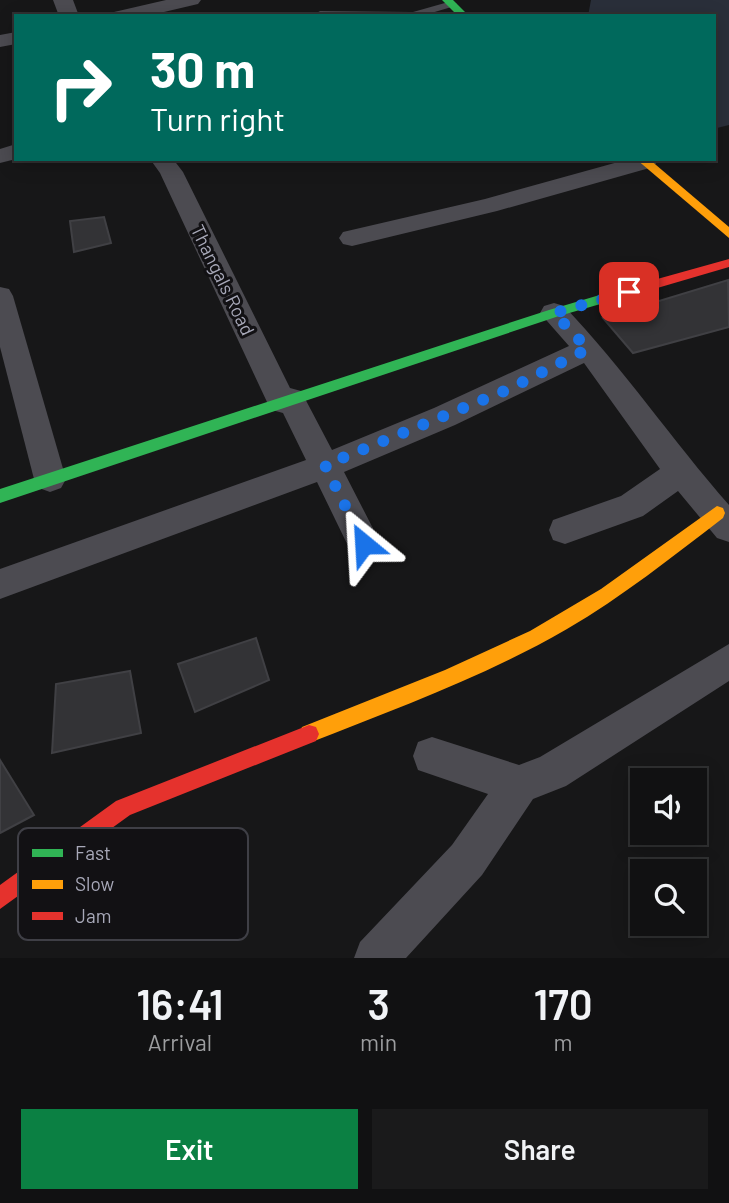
<!DOCTYPE html>
<style>
:root{--surface:#111112;--page:#1a1a1b;--text:#f1f3f6;--muted:#9c9d9f;--line:#303132;--accent:#0b8043}
body{margin:0;font-family:Barlow,sans-serif;background:var(--page);color:var(--text);height:100vh;display:flex;flex-direction:column;font-size:26px;white-space:nowrap}
*{box-sizing:border-box;margin:0}
p{font-size:23px;color:var(--muted)}
.icon{flex:none;width:38px;height:38px;fill:none;stroke:currentColor;stroke-width:2;stroke-linecap:round;stroke-linejoin:round}
.map{position:relative;height:958px;overflow:hidden}
.sheet{display:flex;flex-direction:column;background:var(--surface);flex:1}
.sheet>*{flex:none}
.banner{position:absolute;left:14px;top:14px;width:702px;height:147px;border-radius:0px;box-shadow:0 4px 18px #0003,0 0 0 2px var(--line);background:#00695c;color:#fff;overflow:hidden}
.tools{position:absolute;left:630px;top:768px;display:grid;gap:14px}
.tools a{display:grid;place-items:center;width:77px;height:77px;border-radius:0px;background:var(--surface);box-shadow:0 4px 18px #0003,0 0 0 2px var(--line);font-size:35px}
.pin{position:absolute;display:grid;place-items:center;width:60px;height:60px;color:#fff;margin:-30px;border-radius:14px;box-shadow:0 4px 10px #0006}
.me{position:absolute;width:77px;margin:-38px;rotate:333deg;stroke-linejoin:round;filter:drop-shadow(0 0 5px #0008)}
.turn{display:flex;align-items:center;gap:24px;height:147px;padding:0 21px;font-size:32px}
.turn .icon{width:91px;height:91px;stroke-width:2.5}
.turn b{display:block;font-size:49px;line-height:60px}
.eta{display:flex;justify-content:space-evenly;align-items:center;height:119px;text-align:center}
.eta b{font-size:42px;font-weight:600;line-height:49px}
.cta{display:flex;gap:14px;margin-top:auto;padding:14px 21px}
.cta a{flex:1;height:80px;border-radius:0px;background:var(--accent);color:#fff;font-size:28px;font-weight:600;line-height:80px;text-align:center}
.cta a+a{background:var(--page);color:var(--text)}
.map>svg:first-child{display:block}
</style>
<div class="map">
<svg width="729" height="958" viewBox="0 0 729 958">
<rect width="100%" height="100%" fill="#171718"/>
<!-- water -->
<path fill="#2a2f3a" d="M591,0h138v125l-12,3 -3,-3v-109h-126z"/>
<!-- building -->
<g fill="#333336" stroke="#404044" stroke-width="2">
<path d="M104,217l7,26 -37,9 -4,-31z"/>
<path d="M728,280l1,47 -96,26 -30,-35z"/>
<path d="M256,638l13,42 -74,32 -17,-48z"/>
<path d="M130,671l11,62 -89,20 4,-69z"/>
<path d="M0,760l34,55 -34,18z"/>
</g>
<g fill="none" stroke-linecap="round" stroke-linejoin="round">
<!-- lane -->
<path fill="#4c4b51" fill-rule="evenodd" d="M452,1l5,3 -2,2 -34,10 -106,-2 5,-3 93,1z"/>
<!-- street -->
<g fill="#4c4b51" fill-rule="evenodd">
<path d="M53,0h20l6,16h-20z"/>
<path d="M166,0h35l-3,4 -51,12h-36l3,-4z"/>
<path d="M16,32v12l-16,3v-12z"/>
<path d="M16,144v15l-16,4v-14z"/>
<path d="M150,159h23l10,13 107,216 11,3 31,59 102,-42 135,-62 -29,-33 4,-7 10,-3 10,3c60,63 108,134 165,199v37l-12,-4 -39,-47 -35,25 -78,28 -12,-4 -4,-10 4,-10 68,-24 39,-27 -76,-106 -129,62 -111,47 37,72 -5,10 -12,4 -12,-4 -35,-72 -317,117v-30l306,-109 -23,-47 -11,-3 -5,-8 -107,-229z"/>
<path d="M629,159h26l2,3 -4,5 -156,44 -145,35 -9,-2 -4,-6 4,-6 142,-33z"/>
<path d="M0,287l9,2 4,7 53,183 -5,9 -11,4 -11,-4 -5,-9 -34,-132z"/>
<path d="M729,644v37l-163,105 -33,13 -51,76 -76,83h-52l6,-16 92,-97 36,-51 -70,-24 -5,-14 5,-14 14,-5 87,28 21,-8z"/>
</g>
<!-- fast -->
<g fill="#30b455" fill-rule="evenodd">
<path d="M442,0h11l16,16h-11z"/>
<path d="M630,286l7,5 -2,3 -76,22 -559,187v-14l549,-179z"/>
</g>
<!-- slow -->
<g fill="#ff9f0a" fill-rule="evenodd">
<path d="M636,159h13l80,68v11z"/>
<path d="M717,506l6,2 2,5 -2,5c-51,39 -101,79 -156,111 -81,47 -171,80 -258,114l-7,-2 -3,-7 3,-7 143,-57 85,-39 71,-42z"/>
</g>
<!-- jam -->
<g fill="#e5322d" fill-rule="evenodd">
<path d="M729,259v8l-99,29 -7,-5 2,-3z"/>
<path d="M309,725l7,2 3,7 -3,7 -186,74 -130,94v-24l116,-84z"/>
</g>
</g>
<g fill="none" stroke-linecap="round" stroke-linejoin="round">
<!-- route -->
<path stroke="#1a73e8" stroke-width="12" stroke-dasharray="0 21.6" d="M364,544l-39,-79 184,-76 79,-40 -34,-36 75,-21"/>
</g>
<g text-anchor="middle" stroke-width="6" stroke-linejoin="round" paint-order="stroke">
<!-- street labels -->
<g font-size="19" fill="#a8a9b9" stroke="#121114">
<text transform="translate(223 280) rotate(64)" y="7">Thangals Road</text>
</g>
</g>
<!-- legend -->
<rect x="18" y="828" width="230" height="112" rx="10" fill="#121114" stroke="#3f3f46" stroke-width="2"/>
<rect x="32" y="849" width="31" height="8" fill="#30b455"/>
<rect x="32" y="880" width="31" height="9" fill="#ff9f0a"/>
<rect x="32" y="912" width="31" height="8" fill="#e5322d"/>
<g font-size="19" fill="#a8a9b9">
<text x="75" y="860">Fast</text>
<text x="75" y="891">Slow</text>
<text x="75" y="923">Jam</text>
</g>
</svg>
<div class="tools">
<a><svg class="icon" aria-label="sound" viewBox="0 0 24 24"><path d="M4 9h4l5-4v14l-5-4H4zM17 9q2 3 0 6"/></svg></a>
<a><svg class="icon" aria-label="search" viewBox="0 0 24 24"><circle cx="10" cy="10" r="6"/><path d="M15 15l6 6"/></svg></a>
</div>
<div class="pin" style="left:629px;top:292px;background:#d93025"><svg class="icon" aria-label="arrive" viewBox="0 0 24 24"><path d="M6 21V4h12l-3 4 3 4H6"/></svg></div>
<svg class="me" style="left:364px;top:544px" viewBox="-20 -20 40 40"><path d="M0-17L14 15 0 8-14 15z" fill="#1a73e8" stroke="#fff" stroke-width="4"/></svg>
<div class="banner">
<div class="turn"><svg class="icon" aria-label="right" viewBox="0 0 24 24"><path d="M7 20v-9h11M14 6l5 5-5 5"/></svg><div><b>30 m</b>Turn right</div></div>
</div>
</div>
<section class="sheet">
<div class="eta">
<div><b>16:41</b><p>Arrival</p></div>
<div><b>3</b><p>min</p></div>
<div><b>170</b><p>m</p></div>
</div>
<div class="cta"><a>Exit</a><a>Share</a></div>
</section>
